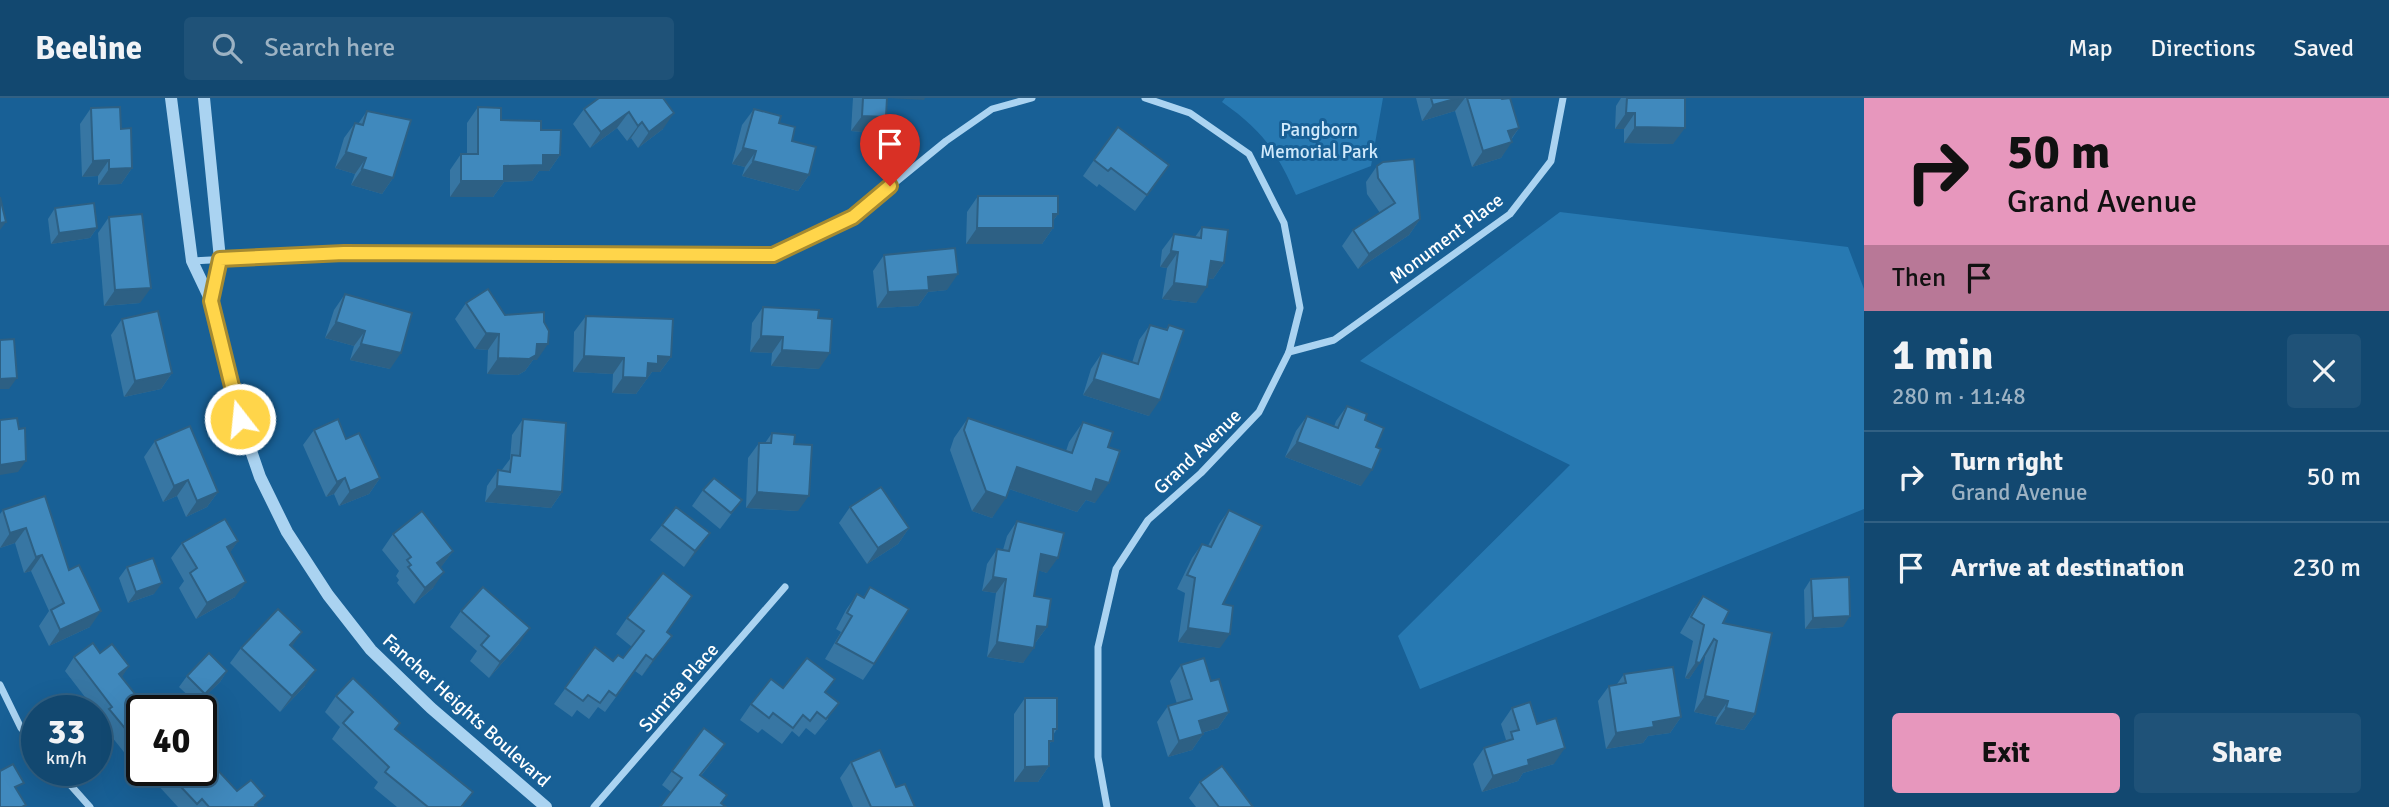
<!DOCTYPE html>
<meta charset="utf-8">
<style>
:root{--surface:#124870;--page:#1f5278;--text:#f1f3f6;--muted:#9cb2c3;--line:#316083;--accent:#e797bd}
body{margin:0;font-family:Signika,sans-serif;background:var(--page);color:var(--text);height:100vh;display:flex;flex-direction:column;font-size:26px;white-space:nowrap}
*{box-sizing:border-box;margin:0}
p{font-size:23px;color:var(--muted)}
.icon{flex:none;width:38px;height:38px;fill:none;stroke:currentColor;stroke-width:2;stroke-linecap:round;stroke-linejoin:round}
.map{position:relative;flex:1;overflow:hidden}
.sheet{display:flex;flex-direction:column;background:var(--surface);width:525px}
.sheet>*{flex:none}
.banner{background:#e797bd;color:#111;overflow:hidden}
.speed{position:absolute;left:21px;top:597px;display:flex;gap:14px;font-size:35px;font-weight:700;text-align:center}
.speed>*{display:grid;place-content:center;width:91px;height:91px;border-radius:50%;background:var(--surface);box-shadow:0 7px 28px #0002,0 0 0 2px var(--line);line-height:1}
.speed small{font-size:18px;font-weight:400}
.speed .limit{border:4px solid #111;border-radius:10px;background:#fff;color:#111}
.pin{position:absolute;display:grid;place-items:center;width:60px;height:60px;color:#fff;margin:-72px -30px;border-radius:50% 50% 50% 0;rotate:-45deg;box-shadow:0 0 7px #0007}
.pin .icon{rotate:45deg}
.me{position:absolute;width:77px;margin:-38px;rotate:344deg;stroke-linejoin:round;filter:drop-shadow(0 0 5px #0008)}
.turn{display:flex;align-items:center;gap:24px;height:147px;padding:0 28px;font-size:32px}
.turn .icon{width:91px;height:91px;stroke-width:2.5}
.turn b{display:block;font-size:49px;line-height:60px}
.then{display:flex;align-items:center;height:66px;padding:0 28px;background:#0003;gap:14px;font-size:26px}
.round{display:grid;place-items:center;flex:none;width:74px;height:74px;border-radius:7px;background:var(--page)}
.headline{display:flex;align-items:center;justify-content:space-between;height:119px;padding:0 28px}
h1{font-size:42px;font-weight:700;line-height:52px}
.cta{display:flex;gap:14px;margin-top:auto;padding:14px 28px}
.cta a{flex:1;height:80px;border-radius:7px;background:var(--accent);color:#111;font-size:28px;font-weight:700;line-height:80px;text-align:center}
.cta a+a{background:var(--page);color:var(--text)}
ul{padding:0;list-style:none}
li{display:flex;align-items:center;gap:21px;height:91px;padding:0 28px;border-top:2px solid var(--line)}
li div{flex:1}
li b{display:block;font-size:26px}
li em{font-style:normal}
header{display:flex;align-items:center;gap:42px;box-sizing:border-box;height:98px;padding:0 35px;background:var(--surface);border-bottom:2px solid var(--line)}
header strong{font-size:33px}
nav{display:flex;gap:38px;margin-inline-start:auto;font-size:24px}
.search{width:490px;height:63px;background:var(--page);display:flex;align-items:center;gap:18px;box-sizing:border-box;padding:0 24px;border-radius:7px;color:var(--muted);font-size:26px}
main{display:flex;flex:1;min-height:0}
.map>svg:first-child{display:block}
</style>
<header>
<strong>Beeline</strong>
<div class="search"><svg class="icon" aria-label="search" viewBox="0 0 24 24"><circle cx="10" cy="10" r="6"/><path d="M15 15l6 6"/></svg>Search here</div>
<nav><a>Map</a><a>Directions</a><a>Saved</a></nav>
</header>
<main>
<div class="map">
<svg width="1864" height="709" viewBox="0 0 1864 709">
<rect width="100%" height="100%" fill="#186096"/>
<!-- green -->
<g fill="#2779b2">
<path d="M1225,0h158l-12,68 -75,29c-20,-45 -33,-64 -74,-93z"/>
<path d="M1560,114l288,35 16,42v220l-444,180 -22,-53 172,-171 -210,-104z"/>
</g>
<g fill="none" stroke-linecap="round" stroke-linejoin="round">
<!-- minor -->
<g stroke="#aad3f1" stroke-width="7">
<path d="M192,163l151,-8 430,2 80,-38 93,-76 46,-32 40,-11"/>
<path d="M1289,254l45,-12 176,-126 41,-53 12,-63"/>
<path d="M0,587l21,43 16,18"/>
<path d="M57,672l33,37"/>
<path d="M594,709l191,-220"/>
<path d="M1107,709l-9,-50v-110l18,-78 32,-49 53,-47 58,-61 30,-60 11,-44 -16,-85 -35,-69 -59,-41 -45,-15"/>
</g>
<!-- tertiary -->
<g stroke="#aad3f1" stroke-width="12">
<path d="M171,0l21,163 19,40 29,118 20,58 27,55 41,63 43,55 60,58 115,99"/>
<path d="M204,0l16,161 -9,42"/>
</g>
</g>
<!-- wall -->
<g fill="#3776a3">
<path d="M599,0l64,31 -25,19 -7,-10 -4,3 -10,-13 -27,20 -17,-24 11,-15z"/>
<path d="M853,0h34l-1,19 -11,16 -24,-2z"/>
<path d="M1416,0h85l18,30 -8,12 -10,18 -29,9 -17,-56 -33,10z"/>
<path d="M1621,0h64l-12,46 -49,-1v-14h-9l1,-23z"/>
<path d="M478,9l23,13 40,10 19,25 -11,16h-10l-7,10 -28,1 -11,15h-43v-27l11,-16h6v-31z"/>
<path d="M91,10l30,21 11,39 -11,16 -23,1v-9l-16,1 -2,-53z"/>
<path d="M754,11l25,14 13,18 17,34 -11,16 -56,-15 3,-9 -13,-3 10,-39z"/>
<path d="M367,13l26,67 -11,16 -31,-9 4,-11 -20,-6 9,-30 11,-15 3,1z"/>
<path d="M1094,62l75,5 -34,46 -36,-27 -2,3 -14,-11z"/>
<path d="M1377,68l43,53 -11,16 -51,34 -16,-23 11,-16 27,-17 -13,-19 -1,-12z"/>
<path d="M978,98l80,18 -5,7v7l-11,16h-76l1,-32z"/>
<path d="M55,110l42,20 -7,10 -39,6 -3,-25z"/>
<path d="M109,119l31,86 -36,3 -6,-73z"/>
<path d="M1202,129l22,36 -11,16 -5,-1 -12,25 -34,-4 5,-31 -7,-1 2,-17 12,-16 21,3z"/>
<path d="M884,157l63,35 -19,2 -10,14 -41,2 -4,-37z"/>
<path d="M345,196l45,75 -40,-9 4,-14 -29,-8 9,-28z"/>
<path d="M466,205l39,12 32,45h-4l-8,11 -7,4 -31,-1 1,-24 -13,-1 -20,-30z"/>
<path d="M763,209l55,11 1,51 -48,-3 1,-13 -22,-1 2,-29z"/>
<path d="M586,218l85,41 -11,15h-8l-16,22 -24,-1 1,-19 -40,-2 1,-40z"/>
<path d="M122,221l50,54 -11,16 -37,8 -13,-62z"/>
<path d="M1150,227l16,4 3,-4 -20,91 -66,-21 8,-26 11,-16 30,10 7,-23z"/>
<path d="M1347,308l18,14 -4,66 -76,-29 11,-26 11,-15 27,11 2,-6z"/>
<path d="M968,320l98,33 3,-9 14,-20 25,25 -13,56 -9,-3 -9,12 -68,-23 -17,29 -20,-7 -22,-61 4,-12z"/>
<path d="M523,321l39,73 -11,16 -66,-6 2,-16 11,-16 3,1 9,-12 2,-24z"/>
<path d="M314,332l32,9 34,39 -11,16 -30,12 -5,-12 -8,3 -23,-52z"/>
<path d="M772,335l26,78 -52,-3 2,-50 11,-15h6z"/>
<path d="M155,343l63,51 -11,15 -21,10 -9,-21 -14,6 -19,-45z"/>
<path d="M703,392l39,10 -22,29 -28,-23z"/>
<path d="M45,398l24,74 21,57 -41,19 -10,-20 10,-15 -18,-40 -7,2 -9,-30 -15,5v-34l3,-4z"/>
<path d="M850,409l59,21 -11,16 -31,20 -28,-41z"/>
<path d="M1229,412l-9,138 -42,-6 7,-49 -8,-4 15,-31 10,-14 6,2 11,-22z"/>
<path d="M1017,423l30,52 -9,-3 -4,26 13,31 -11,15 -1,-1 -12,22 -36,-6 9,-64 -14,-2 5,-27 10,-15 6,1 4,-14z"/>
<path d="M662,427l48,8 -26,34 -34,-27z"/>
<path d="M393,436l60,17 -13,17 -7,20 -19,16 -17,-21 2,-3 -3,-4 3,-5 -17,-21z"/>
<path d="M238,443l-8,11 5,45 -39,22 -17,-31 5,-7 -13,-23 11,-15z"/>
<path d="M127,469l27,27 -26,9 -9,-25z"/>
<path d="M1811,481l32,48 -38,2 -1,-39z"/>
<path d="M870,489l4,77 -11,16 -38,-21 16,-27 -5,-3 10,-19 11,-16 6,4z"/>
<path d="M1703,498l20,27 32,91 -11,16 -29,-6 2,-7 -23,-5 11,-55 -1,-1 -15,23 -4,-1 8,-37 -13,-8 12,-21z"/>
<path d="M461,513l58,33 -30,34 -19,-17 7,-10 -27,-24z"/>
<path d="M627,520l40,14 5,4 -30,40 -7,-5 -30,41 -7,-5 -9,12 -12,-9 -5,7 -18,-13 41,-57 18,14 10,-3 9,-11 -16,-13z"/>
<path d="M292,549l13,39 -25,26 -50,-49 11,-15z"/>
<path d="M100,555l29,13 -8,11 21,33v58l-4,-5 -3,3 -35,-44 2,-2 -6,-10h-1l-30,-39 9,-14z"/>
<path d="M1181,567l30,16 18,31 -11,16 -16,5 1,1 -11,16 -24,7 -11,-35 11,-16 9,-2 -7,-23z"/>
<path d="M227,573l-7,11 -23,22 -18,-17 8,-11z"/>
<path d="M1624,576l57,43 -11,16 -22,3 -5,7 -37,6 -8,-48 11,-15 8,-2z"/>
<path d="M783,590l43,5 2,26 -13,16 -9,-7 -7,9 -7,-6 -10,13 -20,-15 -4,4 -18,-13 11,-16z"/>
<path d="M336,598l60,34 67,77h-66l-23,-19 4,-6 -46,-43 8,-12 -15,-15z"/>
<path d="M1025,600l32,31 -4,6 -4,11v20l-11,16h-24v-68z"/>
<path d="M1512,610l25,16 17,40 -31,9 -5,8 -36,11 -9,-28 11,-16 21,-6 1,-2 -5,-16z"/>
<path d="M715,660l-14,18 20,27 -50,-11 -9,-7 10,-14z"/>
<path d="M851,664l45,25 19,20h-62l-13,-29z"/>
<path d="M144,672h57l36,21 21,16h-80z"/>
<path d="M1200,684l53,25h-57l-7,-9z"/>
</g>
<!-- shaded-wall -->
<g fill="#2d6084">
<path d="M888,0h37l-1,2z"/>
<path d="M1458,0h7l-10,13 -33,10 11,-16z"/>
<path d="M629,14l-12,16 -27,20 11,-16z"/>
<path d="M674,15l-11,16 -25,19 11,-16z"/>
<path d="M1626,15h9l-11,16h-9z"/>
<path d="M862,18l24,1 -11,16 -24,-2z"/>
<path d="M642,24l-11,16 -4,3 11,-15z"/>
<path d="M1635,29l50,1 -12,16 -49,-1z"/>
<path d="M1519,30l-11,15 4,-1 -11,16 -29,9 11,-16 25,-20z"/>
<path d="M743,50l13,3 -11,16 -13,-3z"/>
<path d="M346,54l20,6 -11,16 -20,-6z"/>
<path d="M543,57h17l-11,16h-10l-7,10 -28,1 -11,15h-43l11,-16 43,-15z"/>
<path d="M109,62l-11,16 -16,1 11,-16z"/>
<path d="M753,63l56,14 -11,16 -56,-15z"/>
<path d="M132,70l-11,16 -23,1 11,-16z"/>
<path d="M362,71l31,9 -11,16 -31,-9z"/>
<path d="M1053,116h5l-10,14h5l-11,16h-76l11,-16z"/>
<path d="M1420,121l-11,16 -51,34 11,-15z"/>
<path d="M6,124l-6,8v-7z"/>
<path d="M97,130l-7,10 -39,6 8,-11z"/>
<path d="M1171,153l7,1 -11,16 -7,-1z"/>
<path d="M1211,163l13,2 -11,16 -14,-2z"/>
<path d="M958,176l-11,16 -19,2 -10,14 -41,2 11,-16 40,-15z"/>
<path d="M1174,185l33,4 -11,16 -34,-4z"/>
<path d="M151,190l-11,15 -36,3 11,-16z"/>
<path d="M336,224l29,9 -11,15 -29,-8z"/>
<path d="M486,235l13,1 -11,16 -13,-1z"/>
<path d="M761,238l22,1 -11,16 -22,-1z"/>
<path d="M361,246l40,9 -11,16 -40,-9z"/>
<path d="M537,246h11l-11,16h-4l-8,11 -7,4 -31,-1 11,-16z"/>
<path d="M782,252l48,3 -11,16 -48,-3z"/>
<path d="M584,258l40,2 -11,16 -40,-2z"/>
<path d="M658,258l13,1 -11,15h-8l-16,22 -24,-1 11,-16z"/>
<path d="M172,275l-11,16 -37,8 11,-16z"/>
<path d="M17,280l-8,11h-9v-10z"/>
<path d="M1094,281l66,21 -11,16 -66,-21z"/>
<path d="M1297,344l75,28 -11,16 -76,-29z"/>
<path d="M26,363l-8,11 -18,3v-10z"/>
<path d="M1017,369l79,12 13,4 -14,20 -9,-3 -9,12 -74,-25z"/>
<path d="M345,380l-11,16 -8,3 11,-15z"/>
<path d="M380,380l-11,16 -30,12 11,-15z"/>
<path d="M188,382l-11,16 -14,6 11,-16z"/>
<path d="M497,388l65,6 -11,16 -66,-6z"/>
<path d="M986,393l20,7 -14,20 -20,-7z"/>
<path d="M218,394l-11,15 -21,10 11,-16z"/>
<path d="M757,394l52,4 -11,15 -52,-3z"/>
<path d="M26,430l-11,15 -15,5 10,-15z"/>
<path d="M909,430l-11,16 -31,20 11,-16z"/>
<path d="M710,435l-11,16 -15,18 11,-16z"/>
<path d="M238,443l-11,16v-10z"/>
<path d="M453,453l-11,15 -16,13 11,-16z"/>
<path d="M1041,456l17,4 -11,15 -17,-5z"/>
<path d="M42,457l-11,16 -7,2 12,-16z"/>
<path d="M444,474l-11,16 -19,16 11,-16z"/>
<path d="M993,479l13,2 -10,14 -14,-2z"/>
<path d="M246,484l-11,15 -39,22 11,-16z"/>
<path d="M162,485l-8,11 -26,9 8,-11z"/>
<path d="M101,513l-11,16 -41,19 11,-16z"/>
<path d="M1850,518l-7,11 -38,2 8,-11z"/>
<path d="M1037,528l10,1 -11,15 -9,-2z"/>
<path d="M530,530l-11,16 -30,34 11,-16z"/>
<path d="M1188,530l42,6 -10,14 -42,-6z"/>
<path d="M302,534l-11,16 -1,-3z"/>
<path d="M672,538l-11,16 -19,24 11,-16z"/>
<path d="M997,544l37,6 -11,15 -36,-6z"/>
<path d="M1696,564l4,1 -11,16 -4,-1z"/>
<path d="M129,568l-9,14 -1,-6z"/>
<path d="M316,572l-11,16 -25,26 12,-16z"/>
<path d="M227,573l-7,11 -23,22 8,-10z"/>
<path d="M1705,598l23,5 -11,16 -23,-5z"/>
<path d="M1726,610l29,6 -11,16 -29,-6z"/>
<path d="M1229,614l-11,16 -30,9 11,-16z"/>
<path d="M1681,619l-11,16 -22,3 -5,7 -37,6 10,-16 37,-11z"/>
<path d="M1203,636l-11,16 -24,7 11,-16z"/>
<path d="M1565,650l-11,16 -31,9 -5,8 -36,11 11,-16 35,-16z"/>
<path d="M1049,668l-11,16h-24l11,-15z"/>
</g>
<!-- building -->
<g fill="#4089bd" stroke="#2d6084" stroke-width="2">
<path d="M599,0h64l11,15 -25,19 -7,-10 -4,4 -9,-14 -28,20 -17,-23z"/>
<path d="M863,0h24l-1,19 -24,-1z"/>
<path d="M1431,0h27l-25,7z"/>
<path d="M1467,0h34l1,1 8,-1 9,30 -11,3 4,11 -29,9z"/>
<path d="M1627,0h58v30l-50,-1v-14h-9z"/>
<path d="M120,9l1,22 10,-1 1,40 -23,1v-9l-16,1 -2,-53z"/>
<path d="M478,9l23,1v12l40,1v9h20l-1,25h-17v10l-39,1v15h-43v-27h17z"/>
<path d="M754,11l27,7 -2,7 16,4 -3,14 24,6 -7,28 -56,-14 3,-10 -13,-3z"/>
<path d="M367,13l44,9 -18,58 -31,-9 4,-11 -20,-6 9,-29 8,2z"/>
<path d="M1118,29l51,38 -22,30 -36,-27 -3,3 -14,-11z"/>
<path d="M1414,61l6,60 -51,35 -16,-24 42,-27 -17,-25 -1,-12 6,-4z"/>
<path d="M978,98h80v18h-5v14h-76z"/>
<path d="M0,99l6,25 -6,1z"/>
<path d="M94,105l3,25 -38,5 -4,-25z"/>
<path d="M142,116l9,74 -36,2 -6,-73z"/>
<path d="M1202,129l26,3 -4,33 -13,-2 -4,26 -33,-4 4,-31 -7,-1 3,-17 27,4z"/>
<path d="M955,150l3,26 -30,3 1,13 -41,2 -4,-37z"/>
<path d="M488,191l17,26 39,-3v10l5,9 -1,13h-11l-1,11 -7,4 -31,-1 1,-24 -13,-1 -20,-30z"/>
<path d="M345,196l67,19 -11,40 -40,-9 4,-13 -29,-9z"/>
<path d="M763,209l56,3 -1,8 14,1 -2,34 -48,-3 1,-13 -22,-1z"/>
<path d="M158,213l14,62 -37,8 -13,-62z"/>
<path d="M586,218l87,3 -2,38 -13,-1v8l-10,-1 -1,15 -24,-1 1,-19 -40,-2z"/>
<path d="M1150,227l17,5 2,-5 15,5 -24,70 -66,-21 8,-26 36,11z"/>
<path d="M14,241l3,39 -17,1v-39z"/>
<path d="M1347,308l20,8 -2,6 19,8 -8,19 5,2 -9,21 -75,-28 10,-26 31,12z"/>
<path d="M17,320l2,11 6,-1 1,33 -26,4v-45z"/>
<path d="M968,320l104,35 11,-31 30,10 -5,15 12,4 -11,32 -13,-4 -4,13 -75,-25 -11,31 -20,-7 -22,-61z"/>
<path d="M338,321l8,20 13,-6 21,45 -30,13 -5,-13 -8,4 -23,-52z"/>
<path d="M523,321l43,4 -4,69 -65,-6 1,-16 12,2 2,-17 8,1z"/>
<path d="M190,328l28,66 -21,9 -9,-21 -14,6 -19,-45z"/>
<path d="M772,335l23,2 -1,9 18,1 -3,51 -52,-4 2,-49h12z"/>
<path d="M714,380l28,22 -11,13 -28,-23z"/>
<path d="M881,389l28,41 -31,20 -28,-41z"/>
<path d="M45,398l24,74 10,-5 22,46 -41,19 -9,-20 13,-7 -22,-48 -6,2 -10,-29 -16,5 -7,-23z"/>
<path d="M676,409l34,26 -15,18 -33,-26z"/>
<path d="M1229,412l33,16 -39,78 10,2 -3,28 -42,-6 7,-50 -8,-3 15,-31 9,3z"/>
<path d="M422,413l31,40 -16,12 7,9 -19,16 -17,-21 3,-2 -4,-5 4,-3 -18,-23z"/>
<path d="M225,421l13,22 -11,6 19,35 -39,21 -17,-30 7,-5 -15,-25z"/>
<path d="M1017,423l47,12 -6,25 -17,-4 -7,42 17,3 -4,28 -10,-1 -3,22 -37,-6 9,-63 -13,-2 4,-28 12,2z"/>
<path d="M153,460l9,25 -26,9 -9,-25z"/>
<path d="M663,475l29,23 -25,36 5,4 -19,24 -7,-5 -30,41 -7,-5 -9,12 -12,-8 -5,6 -18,-13 30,-41 18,14 5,-6 5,3 21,-27 -17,-13z"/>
<path d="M1849,479l1,39 -37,2 -2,-39z"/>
<path d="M483,489l47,41 -30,34 -19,-17 8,-9 -28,-25z"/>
<path d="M870,489l39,22 -35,55 -38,-21 16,-27 -5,-3 10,-19 7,4z"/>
<path d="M1703,498l26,15 -6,12 49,10 -17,81 -29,-6 2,-7 -23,-5 12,-55 -3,-2 -14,24 -4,-1 8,-37 -13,-8z"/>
<path d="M278,511l24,23 -12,13 26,25 -24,26 -51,-48z"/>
<path d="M93,545l7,10 12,-9 17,22 -10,8 29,36h-6v39l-33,-40 3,-2 -38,-50z"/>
<path d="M209,555l18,18 -22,23 -18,-18z"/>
<path d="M807,560l28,21 -10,13 14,11 -13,16 -9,-7 -7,9 -7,-6 -10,13 -20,-15 -4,5 -18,-14 20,-25 12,9z"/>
<path d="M1204,560l7,23 8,-2 10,33 -30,9 4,13 -24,7 -11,-35 24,-7 -11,-34z"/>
<path d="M1673,569l8,50 -28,5 1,5 -38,6 -7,-47 17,-3 -2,-9z"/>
<path d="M353,580l47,45 -5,6 78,63 -12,15h-33l-43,-35 4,-5 -46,-44 10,-11 -17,-16z"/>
<path d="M1025,600h32v31h-4v12h-4v25l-24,1z"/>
<path d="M1530,604l7,22 19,-6 9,30 -37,12 1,5 -36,11 -9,-28 29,-9 -2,-7 8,-2 -7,-22z"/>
<path d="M704,630l21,16 -25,31 27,20 -6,8 5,4h-66l22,-29 -10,-7z"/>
<path d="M880,652l16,37 9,-3 10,23h-44l-20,-45z"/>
<path d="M201,654l36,39 14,-11 14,16 -10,9 2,2h-48l-7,-8 -5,5 -32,-34h36z"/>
<path d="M13,666l11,19 -9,4 11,18 -4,2h-22v-36z"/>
<path d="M1222,668l31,41h-34l-19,-25z"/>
</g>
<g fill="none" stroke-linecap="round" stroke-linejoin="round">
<!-- route casing -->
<g stroke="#a68a30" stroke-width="18">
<path id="route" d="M240,321l-29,-118 9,-42 124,-6 429,2 80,-38 37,-31"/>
</g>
<!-- route -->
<use href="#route" stroke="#ffd54a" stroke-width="12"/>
</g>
<g text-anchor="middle" stroke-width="6" stroke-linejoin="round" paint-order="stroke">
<!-- park labels -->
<g font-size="19" fill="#d1eafc" stroke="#186096">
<text x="1319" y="38">Pangborn<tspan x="1319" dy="22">Memorial Park</tspan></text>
</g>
<!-- street labels -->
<g font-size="19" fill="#fff" stroke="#186096">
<text transform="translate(1446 140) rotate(-37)" y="7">Monument Place</text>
<text transform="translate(1197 353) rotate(-44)" y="7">Grand Avenue</text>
<text transform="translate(678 589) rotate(-49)" y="7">Sunrise Place</text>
<text transform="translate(467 612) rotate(42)" y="7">Fancher Heights Boulevard</text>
</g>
</g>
</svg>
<div class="speed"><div>33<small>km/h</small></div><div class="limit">40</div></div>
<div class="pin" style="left:890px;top:88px;background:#d93025"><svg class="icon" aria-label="arrive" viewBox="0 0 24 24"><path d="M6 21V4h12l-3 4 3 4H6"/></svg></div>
<svg class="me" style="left:240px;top:321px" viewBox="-20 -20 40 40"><circle r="17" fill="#ffd54a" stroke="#fff" stroke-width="3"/><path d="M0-11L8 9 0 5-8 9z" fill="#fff"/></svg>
</div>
<section class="sheet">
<div class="banner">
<div class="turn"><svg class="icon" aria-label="right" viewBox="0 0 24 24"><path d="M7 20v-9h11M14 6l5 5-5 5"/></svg><div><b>50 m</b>Grand Avenue</div></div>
<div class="then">Then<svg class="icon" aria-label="arrive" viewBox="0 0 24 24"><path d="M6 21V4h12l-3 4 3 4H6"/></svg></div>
</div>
<div class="headline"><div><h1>1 min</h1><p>280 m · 11:48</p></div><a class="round"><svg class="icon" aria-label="close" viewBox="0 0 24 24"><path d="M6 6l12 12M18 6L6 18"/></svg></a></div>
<ul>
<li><svg class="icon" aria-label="right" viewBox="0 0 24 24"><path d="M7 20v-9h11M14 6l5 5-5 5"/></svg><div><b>Turn right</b><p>Grand Avenue</p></div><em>50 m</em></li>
<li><svg class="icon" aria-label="arrive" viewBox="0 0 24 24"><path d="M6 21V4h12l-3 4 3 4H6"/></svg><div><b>Arrive at destination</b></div><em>230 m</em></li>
</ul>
<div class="cta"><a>Exit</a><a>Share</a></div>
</section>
</main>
